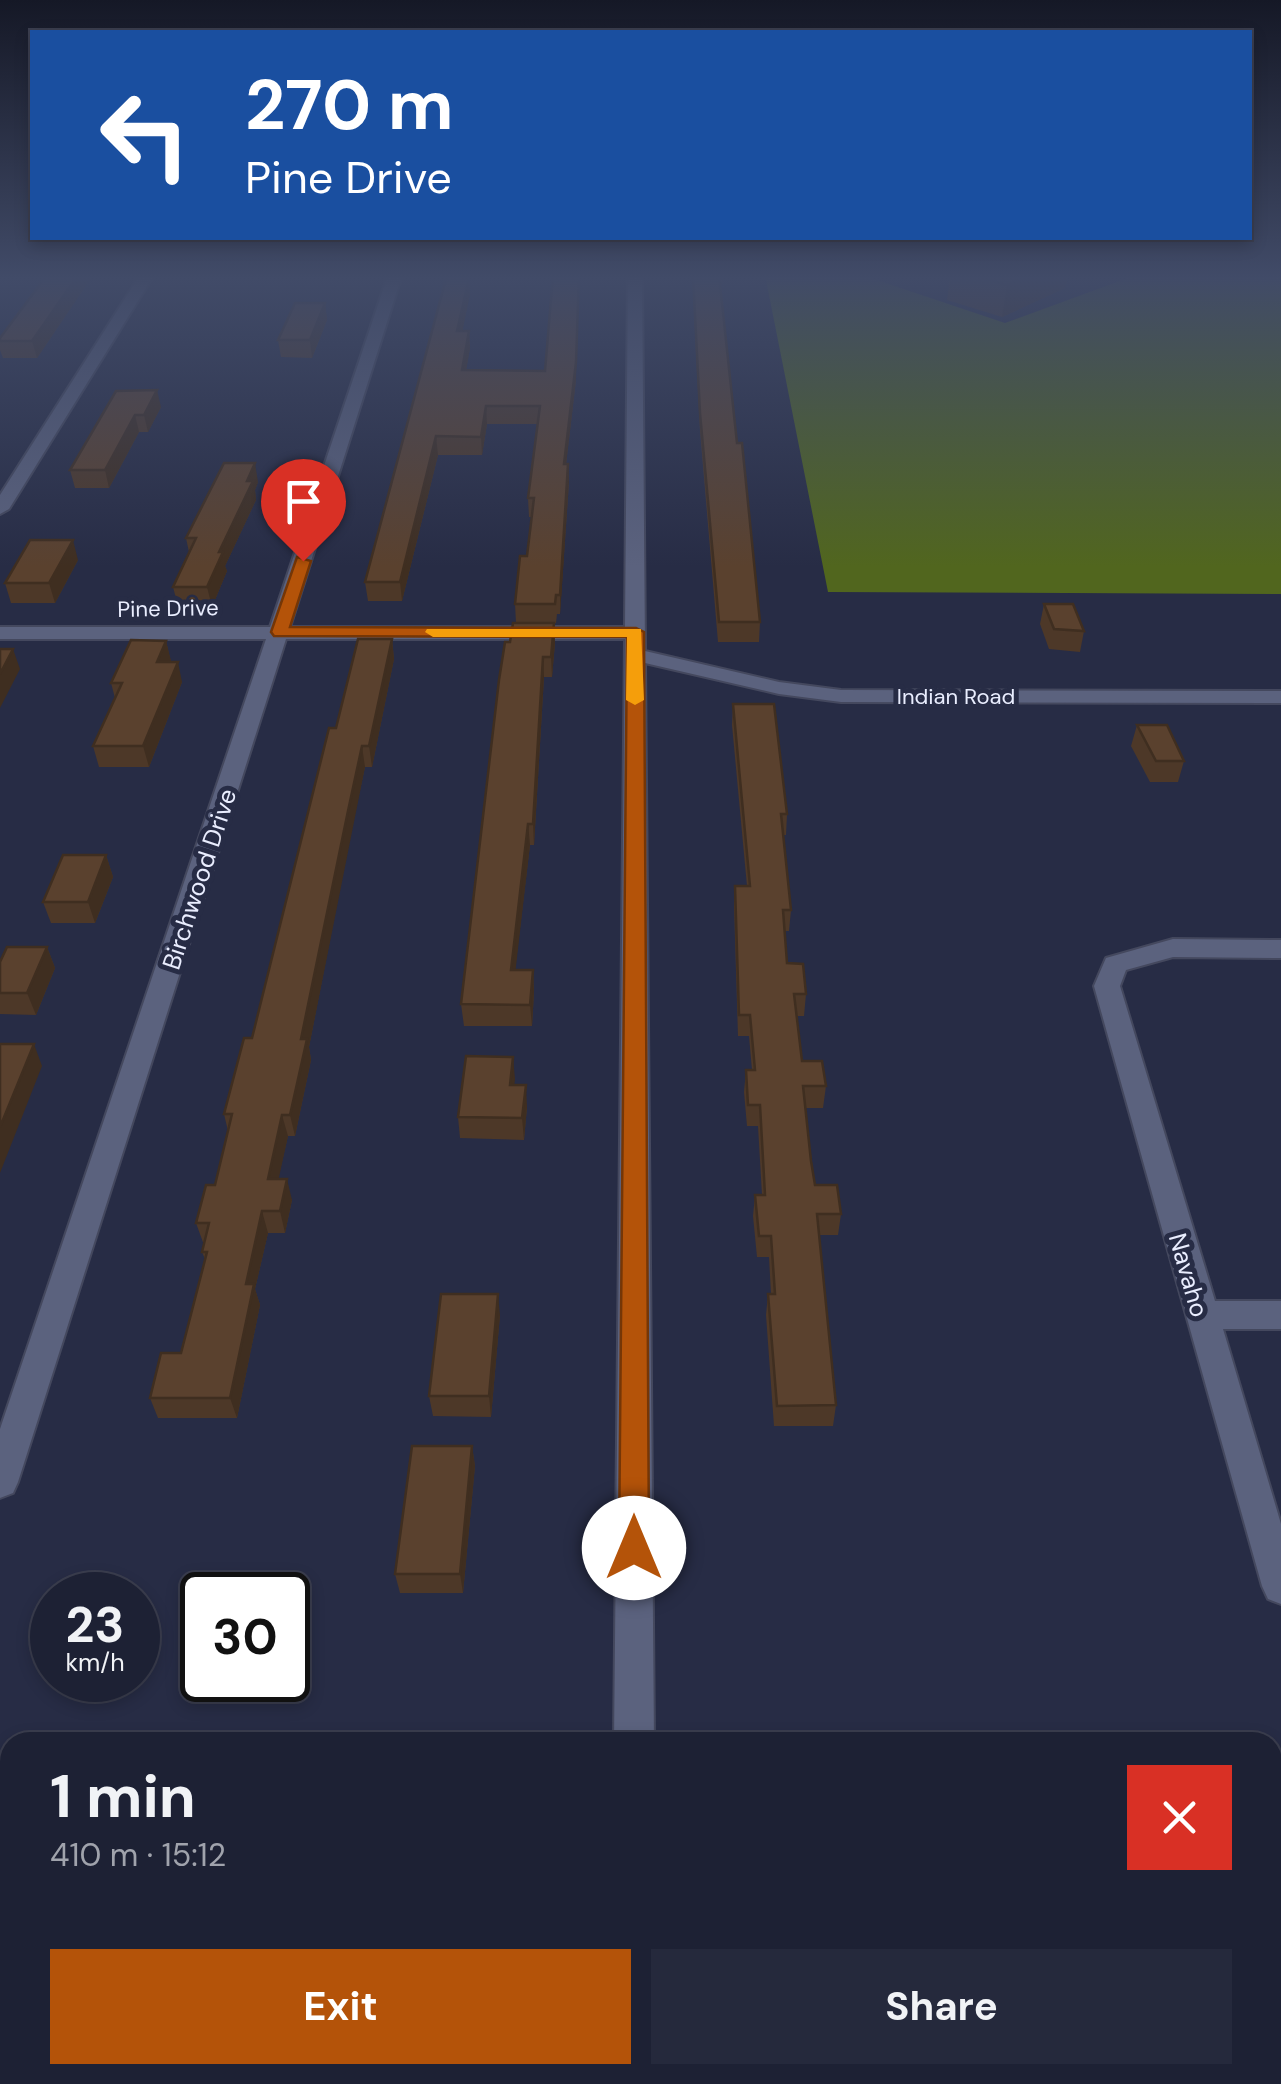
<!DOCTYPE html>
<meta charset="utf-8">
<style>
:root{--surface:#1d2134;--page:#25293c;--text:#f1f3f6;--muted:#a0a3ac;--line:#3b3e4f;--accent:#b45309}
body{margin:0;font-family:"DM Sans",sans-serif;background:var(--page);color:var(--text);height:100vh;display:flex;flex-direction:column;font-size:38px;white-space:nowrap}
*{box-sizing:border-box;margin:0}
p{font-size:32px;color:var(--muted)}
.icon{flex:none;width:55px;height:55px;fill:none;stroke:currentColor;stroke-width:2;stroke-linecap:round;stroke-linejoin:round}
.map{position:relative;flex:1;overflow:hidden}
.side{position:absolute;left:0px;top:1732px;width:1282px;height:352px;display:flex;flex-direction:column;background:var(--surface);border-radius:30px 30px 0 0;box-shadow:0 5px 15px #0003,0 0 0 2px var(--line)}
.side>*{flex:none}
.hud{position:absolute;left:30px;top:30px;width:1222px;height:210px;border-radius:0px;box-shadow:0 5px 15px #0003,0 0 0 2px var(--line);background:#1a4fa0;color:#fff;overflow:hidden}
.speed{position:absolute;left:30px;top:1572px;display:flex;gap:20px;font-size:50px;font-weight:700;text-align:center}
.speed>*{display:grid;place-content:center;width:130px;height:130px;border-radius:50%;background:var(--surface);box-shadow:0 5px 15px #0003,0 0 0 2px var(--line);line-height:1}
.speed small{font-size:25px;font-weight:400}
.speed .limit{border:5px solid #111;border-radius:15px;background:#fff;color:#111}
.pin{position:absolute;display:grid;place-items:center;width:85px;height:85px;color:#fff;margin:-102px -42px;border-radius:50% 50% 50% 0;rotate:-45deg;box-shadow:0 0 10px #0007}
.pin .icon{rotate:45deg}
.me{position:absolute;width:110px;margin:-55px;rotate:0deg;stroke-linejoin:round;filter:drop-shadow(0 0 8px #0008)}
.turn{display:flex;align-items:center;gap:35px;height:210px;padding:0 50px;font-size:45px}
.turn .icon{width:130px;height:130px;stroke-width:2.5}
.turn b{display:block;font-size:70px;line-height:85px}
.round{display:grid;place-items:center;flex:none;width:105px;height:105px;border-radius:0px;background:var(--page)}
.summary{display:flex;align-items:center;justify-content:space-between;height:170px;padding:0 50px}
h1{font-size:60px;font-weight:700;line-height:75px}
.button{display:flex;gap:20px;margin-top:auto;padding:20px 50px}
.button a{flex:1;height:115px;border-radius:0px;background:var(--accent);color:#fff;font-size:40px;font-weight:700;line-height:115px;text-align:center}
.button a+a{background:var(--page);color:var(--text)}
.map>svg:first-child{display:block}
</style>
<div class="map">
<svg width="1281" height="2084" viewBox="0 0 1281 2084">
<rect width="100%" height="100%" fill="#272c45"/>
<!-- forest -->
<path fill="#51661e" d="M765,275h97l143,48 131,-48h145v319l-453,-2z"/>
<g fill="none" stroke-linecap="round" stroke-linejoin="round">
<!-- street casing -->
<g stroke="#44485e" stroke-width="4">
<g id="street">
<path d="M140,275h14l-145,234 -9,5v-19z"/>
<path d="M388,275h14l-112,352h335l3,-352h14l3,376 134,31 62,8 440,1v12l-440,-1 -62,-8 -134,-31 9,1079h-40l11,-1103h-339l-268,843 -5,11 -13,5v-69l266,-790h-266v-12h270z"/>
<path d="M1173,939l108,1v18l-108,-1 -47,13 -6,16 95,315h66v28h-58l58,195v80l-13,-5 -6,-13 -168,-600 12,-28z"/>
<rect x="0" y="1900" width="10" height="44"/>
<rect x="1272" y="1919" width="9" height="44"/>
<path d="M190,2075h46l-1,9h-46z"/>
</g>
</g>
<!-- street -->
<use href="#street" fill="#5b627e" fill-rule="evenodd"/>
</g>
<!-- wall -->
<g fill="#4d3828">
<path d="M47,275h46l-56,83h-34l-3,-8v-12z"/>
<path d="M692,275h32l-1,9h-3l17,159 23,179 -1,20h-41l-18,-211z"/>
<path d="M950,275h118l-3,13 -63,29 -55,-17z"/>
<path d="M469,278l1,16 -8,37h7l1,17 -4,22 110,10 -10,84h2l1,18 -9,132h-3l-1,9h-2l1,20 -3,34h-8l-10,168h-4l-15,125h18l1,22 -2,34h-68l-3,-22 49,-362 6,-19 -1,-19 12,-48 5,-39h-3l-1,-19 10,-74h-51l-5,31h-44l-36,146h-34l-3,-19z"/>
<path d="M325,303l2,17 -15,38 -31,-1 -3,-17z"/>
<path d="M116,391l45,16 -13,25h-9l-30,56h-34l-5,-18z"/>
<path d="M258,482l-3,8 1,10 -31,66 2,5 -15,36 -34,-1 -5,-19 16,-35 -3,-14z"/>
<path d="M78,560l-23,43h-44l-6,-20z"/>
<path d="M1044,604l40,27 -4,21 -31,-3 -9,-25z"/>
<path d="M392,639l2,20 -22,108h-7l-14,65 -42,215 2,13 -16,76h-7l-10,43 14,21 -7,33h-17l-13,56 5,16 -23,113h-79l-8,-20 31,-45 24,-94 -3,-7 2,-7 -8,-22 19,-38 13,-54 -4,-17 28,-76 84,-310z"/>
<path d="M166,641l5,21 11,20 -33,85h-50l-6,-21 22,-48 -4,-15z"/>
<path d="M733,704l54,110 -1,21h-3l8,75 -2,21h-4l2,32 19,31 -2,22h-7l5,45 24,25 -3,22h-18l10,77 26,29 -3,21h-19l17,170 -3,21h-59l-8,-111 2,-21h3l-2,-37h-12l-4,-41 2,-21h7l-4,-69h-11l-3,-34 2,-22h6l-3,-34h-11l-4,-129 1,-21h12l-15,-161z"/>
<path d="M1137,725l47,36 -6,21h-28l-19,-36z"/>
<path d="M106,855l7,22 -18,46h-44l-8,-21z"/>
<path d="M47,947l8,21 -19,47 -36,-1v-52z"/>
<path d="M513,1057l1,28 13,22 -3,33 -64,-2 -2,-21z"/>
<path d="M500,1315l-9,102 -58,-1 -4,-20z"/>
<path d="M472,1446l3,20 -12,127h-63l-5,-19z"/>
</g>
<!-- shaded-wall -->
<g fill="#3f2e20">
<path d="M78,275h15l-56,83 -5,-17z"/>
<path d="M579,275l-3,105 -12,102v-18z"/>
<path d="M1030,275h38l-3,13 -63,29 5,-32z"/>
<path d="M469,278l1,16 -11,54 -2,-17z"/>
<path d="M325,303l2,17 -15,38 -2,-18z"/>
<path d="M469,331l1,17 -7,40 -1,-18z"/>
<path d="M157,390l4,17 -13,25 -4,-17z"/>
<path d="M486,406l1,18 -5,31 -1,-18z"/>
<path d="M135,415l4,17 -30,56 -4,-18z"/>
<path d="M436,436l2,19 -36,146 -2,-19z"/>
<path d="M255,463l3,19 -3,8 1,10 -31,66 2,5 -15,36 -5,-20 12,-35z"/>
<path d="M568,464l1,18 -9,132v-19z"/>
<path d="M73,540l5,20 -23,43 -6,-20z"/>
<path d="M554,623l1,20 -3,34 -1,-20z"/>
<path d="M392,639l2,20 -22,108 -3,-21z"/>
<path d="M166,641l5,20 -9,21 -5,-20z"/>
<path d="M13,649l7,20 -20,39v-34z"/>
<path d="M543,657l1,20 -10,168 -1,-21z"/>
<path d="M178,662l4,20 -33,85 -6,-21z"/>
<path d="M362,746l3,21 -56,280 2,13 -16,76 -5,-21 11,-76z"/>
<path d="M528,824l2,21 -17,147 -2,-22z"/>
<path d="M106,855l7,22 -18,46 -7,-21z"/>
<path d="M47,947l8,21 -19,47 -9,-22z"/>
<path d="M533,970l1,22 -2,34 -2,-21z"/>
<path d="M34,1044l8,22 -42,107v-46z"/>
<path d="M513,1057l2,22 -3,28 -2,-22z"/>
<path d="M526,1085l1,22 -3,33 -2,-22z"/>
<path d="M282,1115l6,21 -14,64 -6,-21z"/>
<path d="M287,1179l5,21 -7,33 -5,-22z"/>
<path d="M262,1211l6,22 -13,56 5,16 -23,113 -7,-20 16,-114z"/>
<path d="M498,1294l2,21 -9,102 -2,-21z"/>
<path d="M472,1446l3,20 -12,127 -3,-19z"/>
</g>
<!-- building -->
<g fill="#5a412e" stroke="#3f2e20" stroke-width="2.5">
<path d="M47,275h31l-46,66h-32v-3z"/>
<path d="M447,275l22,3 -12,53h12l-7,39 83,1 8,-96h26l-3,87 -12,102h4l-8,131h-4l-1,9h-40l5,-48h7l7,-58h-6l12,-92h-54l-5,31 -45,-1 -36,146h-35z"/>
<path d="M693,275h26l18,168h5l18,179h-41l-19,-209z"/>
<path d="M973,275h57l-23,10z"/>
<path d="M295,303h30l-15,37h-32z"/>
<path d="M157,390l-13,25h-9l-30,55h-35l46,-79z"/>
<path d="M224,463h31l-8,18h6l-34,71h4l-16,35h-34l23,-49h-10z"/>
<path d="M30,540h43l-24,43h-44z"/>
<path d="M1044,604h29l11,27 -30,-2z"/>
<path d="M513,623h41l-3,34h-8l-10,167h-5l-17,146h22l-3,35 -69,-1 38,-324 6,-38h5z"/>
<path d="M358,639h34l-23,107h-7l-14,65 -47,228h6l-17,76h-8l-14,64h19l-7,32h-18l-16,73h8l-24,114h-80l11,-45h20l26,-101h-5l7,-29h-13l10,-38h9l17,-71h-8l20,-76h8l77,-310h7z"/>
<path d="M131,640l35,1 -9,21h21l-35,84h-50l29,-63h-11z"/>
<path d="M0,649h13l-13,25z"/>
<path d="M733,704h41l13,110h-6l10,96h-8l4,53 16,1 3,30h-12l8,67h20l4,25h-23l8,75 4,24h22l4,29h-24l19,191 -59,1 -9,-112h7l-4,-58h-12l-4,-41h10l-5,-90h-12l-2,-35h9l-5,-55h-11l-4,-129h15z"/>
<path d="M1137,725h30l17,36h-28z"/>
<path d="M63,855h43l-18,47h-45z"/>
<path d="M7,947h40l-20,46h-27v-31z"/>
<path d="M0,1044h34l-34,83z"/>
<path d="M466,1056l47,1 -3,28h16l-4,33 -64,-1z"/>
<path d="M441,1294h57l-9,102h-60z"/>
<path d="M412,1446h60l-12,128h-65z"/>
</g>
<!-- sky -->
<linearGradient id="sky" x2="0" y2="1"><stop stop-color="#151826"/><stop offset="0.49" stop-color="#414b68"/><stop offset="1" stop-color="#414b68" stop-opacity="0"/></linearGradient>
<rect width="1281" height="567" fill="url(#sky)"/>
<!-- route -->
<path fill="#b45309" stroke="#753606" stroke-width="2.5" d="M297,557l14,4 -21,66 346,1 8,4 5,916 -4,10 -11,5 -11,-5 -4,-10 8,-911 -353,-1 -3,-4z"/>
<!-- slow -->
<path fill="#f59e0b" d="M427,629h214l3,71 -9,5 -9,-5 1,-63h-194l-8,-5z"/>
<g text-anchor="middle" stroke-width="10" stroke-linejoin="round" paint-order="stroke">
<!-- far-street labels -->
<g font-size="22" fill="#e9edfe" stroke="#272c45">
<text transform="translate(168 608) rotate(-1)" y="8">Pine Drive</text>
<text x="956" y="704">Indian Road</text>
</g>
<!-- street labels -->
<g font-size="25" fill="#e9edfe" stroke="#272c45">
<text transform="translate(199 879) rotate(-72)" y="9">Birchwood Drive</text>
<text transform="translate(1189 1275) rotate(74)" y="9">Navaho</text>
</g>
</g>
</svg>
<div class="speed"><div>23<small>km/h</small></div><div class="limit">30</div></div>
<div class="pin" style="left:303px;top:561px;background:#d93025"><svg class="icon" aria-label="arrive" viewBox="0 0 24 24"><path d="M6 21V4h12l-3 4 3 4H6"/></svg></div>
<svg class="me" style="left:634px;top:1548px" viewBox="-20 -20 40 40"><circle r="19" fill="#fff"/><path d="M0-13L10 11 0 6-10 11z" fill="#b45309"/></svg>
<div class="hud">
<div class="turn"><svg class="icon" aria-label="left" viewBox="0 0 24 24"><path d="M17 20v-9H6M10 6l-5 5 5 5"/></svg><div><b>270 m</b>Pine Drive</div></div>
</div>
<section class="side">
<div class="summary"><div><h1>1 min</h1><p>410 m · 15:12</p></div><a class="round" style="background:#d93025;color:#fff"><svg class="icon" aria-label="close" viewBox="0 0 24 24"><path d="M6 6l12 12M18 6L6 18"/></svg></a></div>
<div class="button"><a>Exit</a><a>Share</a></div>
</section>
</div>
